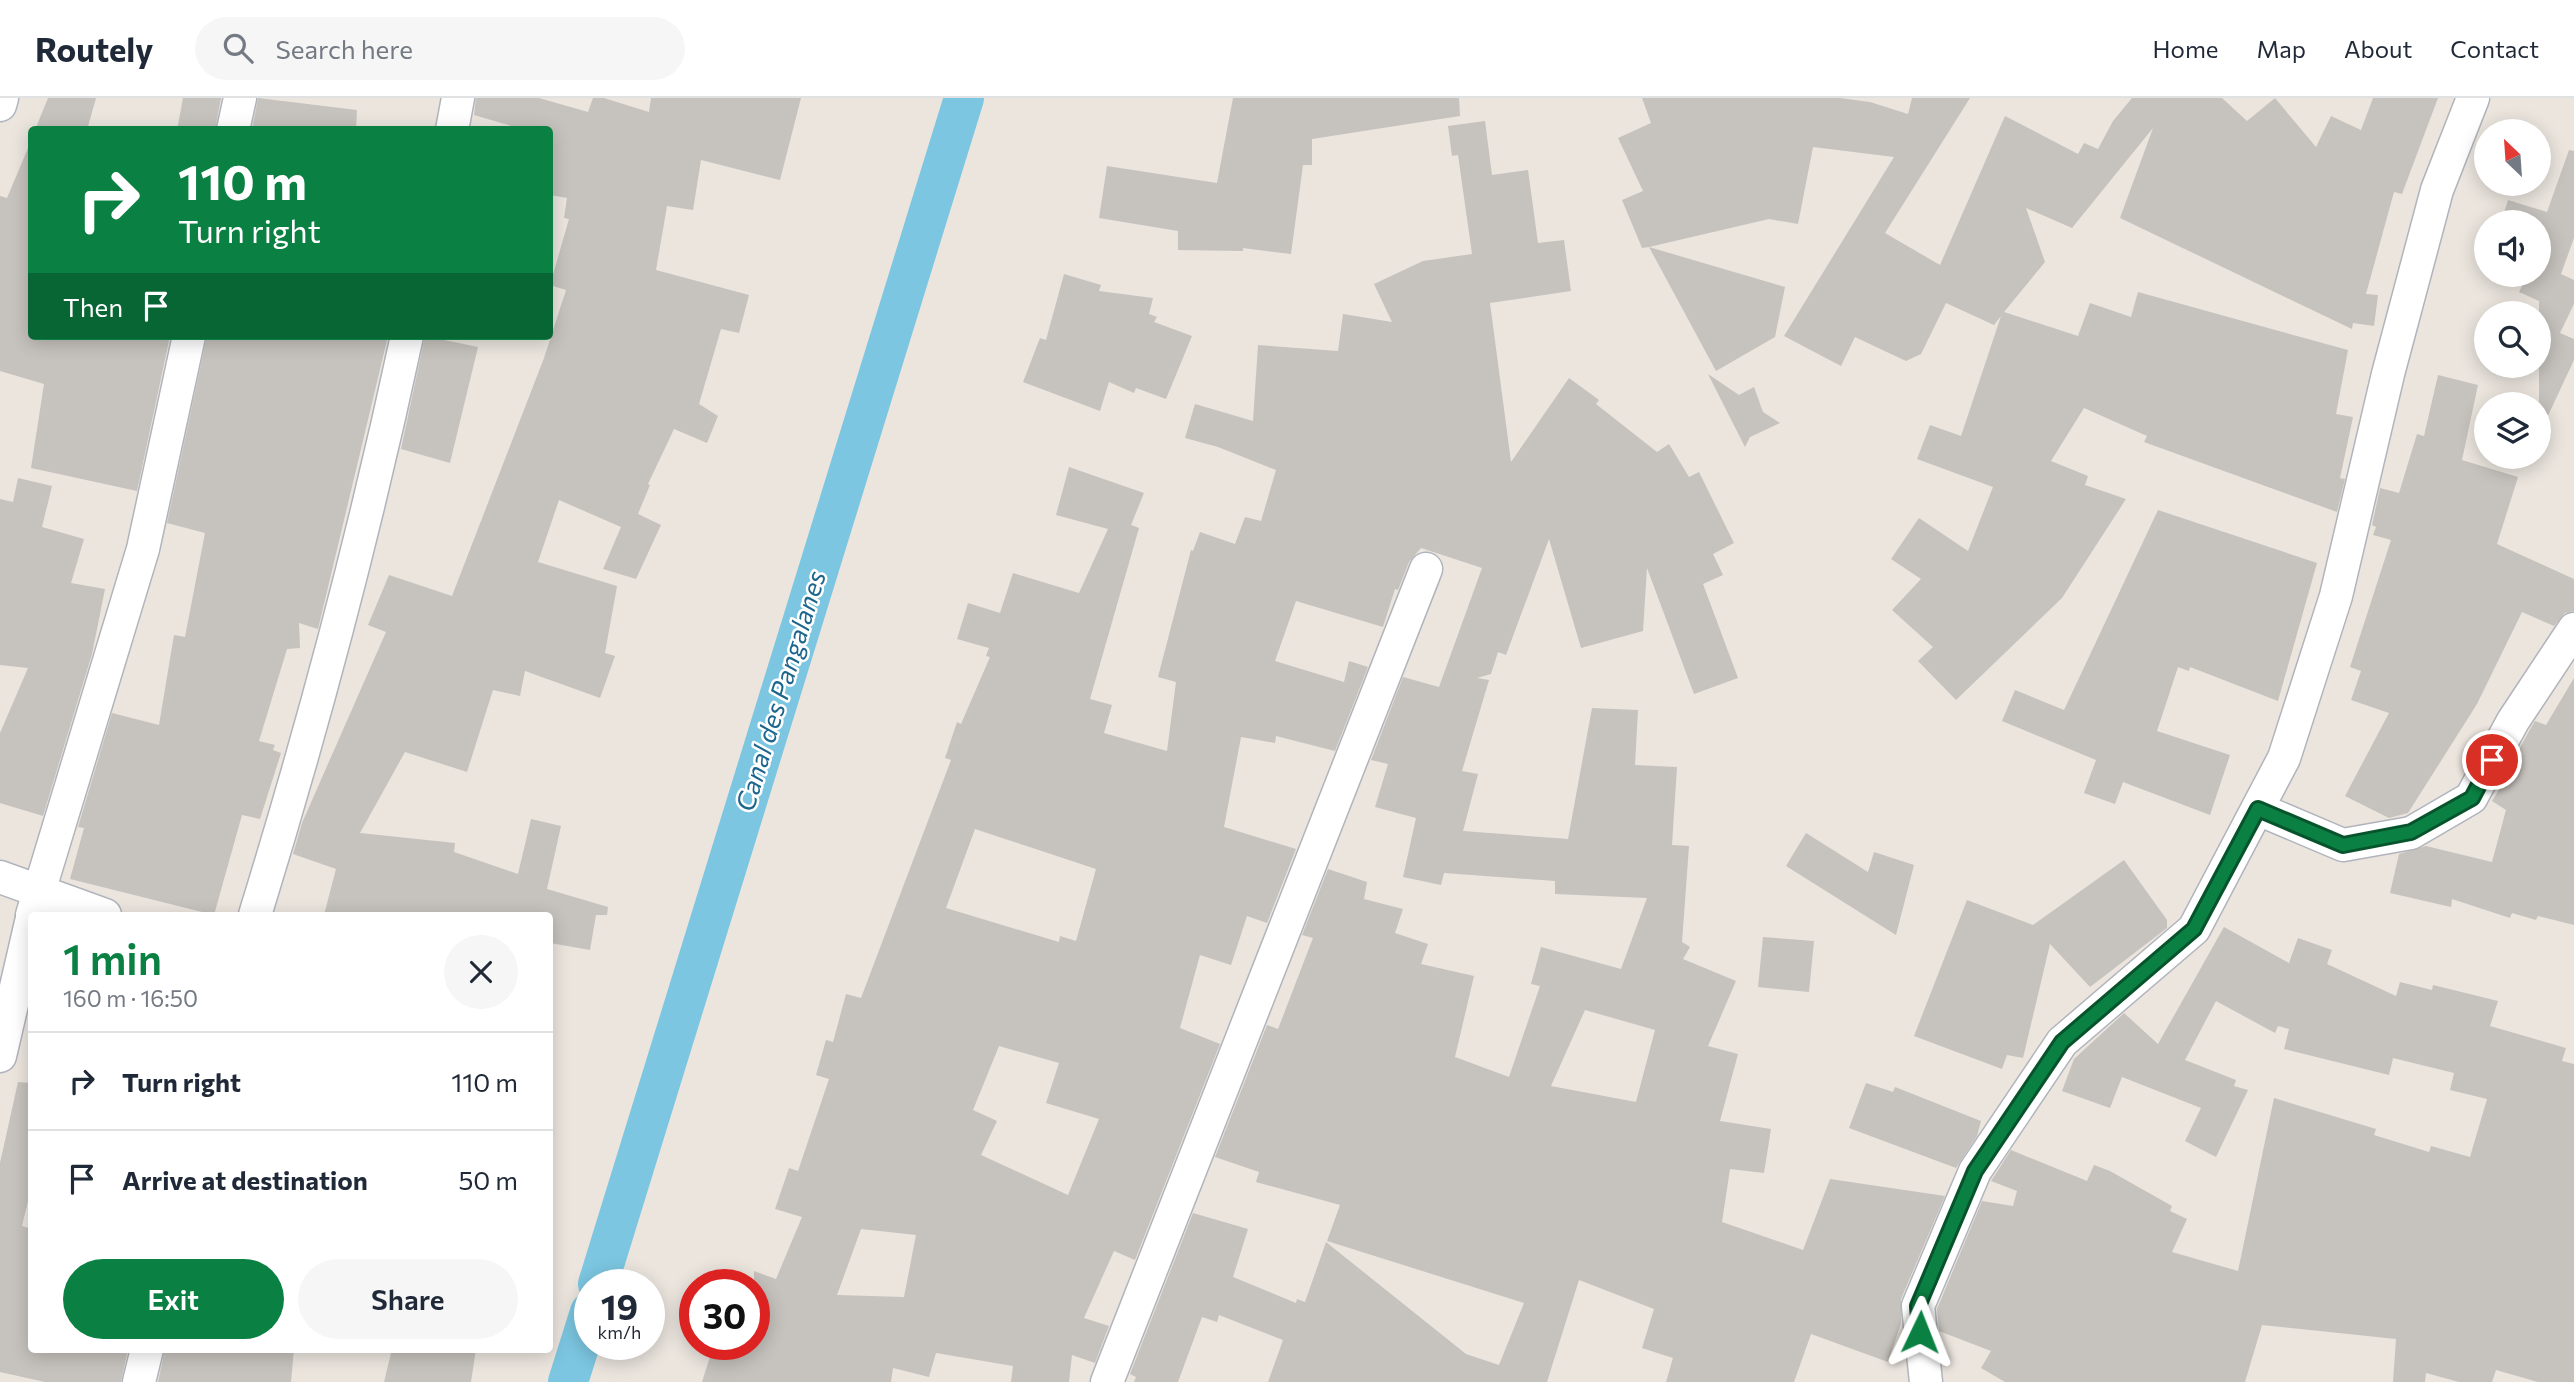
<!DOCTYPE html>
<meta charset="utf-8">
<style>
:root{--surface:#fff;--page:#f6f6f7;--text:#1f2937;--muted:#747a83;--line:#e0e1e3;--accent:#0b8043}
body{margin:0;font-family:Commissioner,sans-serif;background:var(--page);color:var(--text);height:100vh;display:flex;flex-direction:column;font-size:26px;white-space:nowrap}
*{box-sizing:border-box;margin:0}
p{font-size:23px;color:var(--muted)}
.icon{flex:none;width:38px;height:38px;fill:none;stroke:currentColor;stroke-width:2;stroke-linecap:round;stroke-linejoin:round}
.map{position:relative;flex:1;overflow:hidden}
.panel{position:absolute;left:28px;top:814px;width:525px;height:441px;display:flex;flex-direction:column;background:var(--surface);border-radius:7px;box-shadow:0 4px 18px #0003}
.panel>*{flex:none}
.hud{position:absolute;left:28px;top:28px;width:525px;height:214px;border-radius:7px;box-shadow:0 4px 18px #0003;background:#0b8043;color:#fff;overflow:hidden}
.needle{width:46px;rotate:335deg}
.tools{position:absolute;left:2474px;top:21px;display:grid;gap:14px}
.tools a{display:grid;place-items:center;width:77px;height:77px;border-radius:50%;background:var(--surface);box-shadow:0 4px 18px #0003;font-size:35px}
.speed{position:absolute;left:574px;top:1171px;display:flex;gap:14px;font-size:35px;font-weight:700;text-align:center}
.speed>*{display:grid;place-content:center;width:91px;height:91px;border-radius:50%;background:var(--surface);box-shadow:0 4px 18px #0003;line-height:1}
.speed small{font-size:18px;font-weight:400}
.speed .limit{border:10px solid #d22;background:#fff;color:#111}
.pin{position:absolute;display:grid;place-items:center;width:60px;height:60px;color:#fff;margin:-30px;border:4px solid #fff;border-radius:50%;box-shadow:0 2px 7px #0007}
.me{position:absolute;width:77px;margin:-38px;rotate:2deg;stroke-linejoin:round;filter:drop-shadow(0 0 5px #0008)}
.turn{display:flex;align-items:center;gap:24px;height:147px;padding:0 35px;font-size:32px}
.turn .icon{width:91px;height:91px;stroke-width:2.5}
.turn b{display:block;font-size:49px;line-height:60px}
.then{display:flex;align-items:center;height:66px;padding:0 35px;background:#0003;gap:14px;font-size:26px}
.round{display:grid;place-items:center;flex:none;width:74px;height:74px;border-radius:37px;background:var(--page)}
.head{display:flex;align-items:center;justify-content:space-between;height:119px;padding:0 35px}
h1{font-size:42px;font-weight:600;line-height:52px;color:var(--accent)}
.action{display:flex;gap:14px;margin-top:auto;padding:14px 35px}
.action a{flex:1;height:80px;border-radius:42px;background:var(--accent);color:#fff;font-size:28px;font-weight:600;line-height:80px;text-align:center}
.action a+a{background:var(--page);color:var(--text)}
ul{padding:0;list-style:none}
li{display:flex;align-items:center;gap:21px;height:98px;padding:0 35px;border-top:2px solid var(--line)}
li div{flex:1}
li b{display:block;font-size:26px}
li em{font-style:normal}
header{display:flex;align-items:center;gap:42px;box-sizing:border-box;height:98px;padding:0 35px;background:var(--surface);border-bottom:2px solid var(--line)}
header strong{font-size:33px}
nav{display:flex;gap:38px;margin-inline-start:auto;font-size:24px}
.search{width:490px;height:63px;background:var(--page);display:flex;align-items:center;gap:18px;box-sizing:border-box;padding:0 24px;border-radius:38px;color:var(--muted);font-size:26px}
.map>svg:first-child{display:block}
</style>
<header>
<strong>Routely</strong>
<div class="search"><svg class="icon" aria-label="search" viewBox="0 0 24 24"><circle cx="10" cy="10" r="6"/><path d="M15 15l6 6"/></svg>Search here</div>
<nav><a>Home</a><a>Map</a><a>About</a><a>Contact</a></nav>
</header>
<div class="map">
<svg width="2574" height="1284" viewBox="0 0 2574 1284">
<rect width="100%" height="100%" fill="#ebe5de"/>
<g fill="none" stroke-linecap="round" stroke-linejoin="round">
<!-- canal -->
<g stroke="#7cc6e1" stroke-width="40">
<path d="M598,1186l366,-1186"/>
<path d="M568,1284l22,-70"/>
</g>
</g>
<!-- building -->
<g fill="#c6c2bd" fill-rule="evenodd">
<path d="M48,0h48l-9,32h-52z"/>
<path d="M183,0h38l-6,32h-38z"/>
<path d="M258,0l99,12 -1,20h-104z"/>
<path d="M476,0h63l49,14 5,-14h11l45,14 2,-14h150l-21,82 -79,-20 -8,50 -26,-4 -11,64 93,25 -10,38 -18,-4 -22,75 19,12 -11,27 -33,-14 -26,55 2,1 -12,29 23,11 -25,54 -33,-10 18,-42 -62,-27 -21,62 79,24 -12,67 10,3 -15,42 -75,-27 -5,25 -27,-6 -26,82 -62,-20 -45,81 95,10 -1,9 64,22 13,-55 30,7 -14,63 61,18 -1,8h-11l-6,35 -40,-7v-28h-226l12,-46 -43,-15 9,-31 84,-191 -18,-7 21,-50 63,21 92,-238 22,-68 -16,-5 19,-66 -5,-1 3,-20 -17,-3v-65h-25l-51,-15z"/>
<path d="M1233,0h226l1,18 -148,23v26h-9l-12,89 -48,-6v3l-65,-1v-19l-79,-13 8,-52 110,17z"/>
<path d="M1642,0h198l30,4 38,12 4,-16h58l-85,135 55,32 65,-149 73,38 6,-11 14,6 15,-28 19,-23h90l25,23 28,-23 41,49 15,-31 30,14 12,-32h65l-36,96 -8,-2 -28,102 12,1 -4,31 -21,-3 -1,6 -232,-111 33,-90 -81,100 -46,-20 19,54 -41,50 74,24 12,-33 41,14 7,-25 210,58 -12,64 17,3 -13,61 5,1 -8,33 -193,-70 3,-6 -63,-28 -33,53 37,15 -3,9 41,14 -64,99 -106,102 -38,-39 15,-14 -41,-37 29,-31 -30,-20 28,-41 49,33 25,-64 -76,-28 13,-34 31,11 40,-120 -7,9 -48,-22 -25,51 -15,7 -51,-24 -14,29 -57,-30 110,-179 -81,-10 -15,77 -29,-5 -120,28 136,40 -10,50 -59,34 -67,-124 -7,1 -20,-48 21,-9 -25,-53 33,-15z"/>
<path d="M1485,23l7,54 36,-5 10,73 26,-3 7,51 -81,12 21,159 58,-84 30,22 -3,4 61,48 12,-8 20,33 10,-5 35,71 -21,11 10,21 -20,9 35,94 -44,16 -47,-126 -4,63 -62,17 -32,-109 -43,116 -8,-3 -7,22 -14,4 12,2 -27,91 16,3 -15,57 105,8 24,-131 46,2 -3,55 42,2 -5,78 17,1 -7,96 8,5 -7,12 53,22 -28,65 30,8 -18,67 51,8 -7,44 -34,-4 -8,53 81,28 27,-71 115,17 -44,103v24l-13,39 -77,-28 -17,48h-128l7,-24 -31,-10 12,-39 -75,-29 -32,102h-279l15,-42 -64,-25 -2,7 -15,-5 -24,65h-44l2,-5 -6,-3 63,-161 55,16 -15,48 63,26 1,-4 8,3 21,-60 140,112 33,11 25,-62 -197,-62 13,-36 -84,-23 3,-10 -44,-15 52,-132 11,4 35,-91 -11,-3 26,-66 39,13 -3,17 39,10 -8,24 33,11 -7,20 53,12 -19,81 54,20 31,-91 -9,-2 10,-37 80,22 26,-71 -92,-4v-13l-111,-8 -3,12 -38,-8 13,-59 -41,-11 13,-43 -17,-4 32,-83 36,10 43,-119 -61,-20 -12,14 -11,28 -3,-1 -12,38 -87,-26 -21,60 69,21 5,-21 19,6 -33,84 -59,-15 -1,7 -34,-6 -17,90 72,22 -29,74 -20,-7 -16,49 -31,-10 -20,73 40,16 -85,216 -21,-9 -30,67 25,8 -14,37 -23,-8 -3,27h-58l2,-16 -77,-13 -7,24 -36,-9 -2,14h-189l12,-38h40v-73l22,8 26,-62 -27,-8 14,-41 9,3 31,-92 -13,-4 10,-35 7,2 13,-48 15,4 90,-238 -6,-2 12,-36 4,2 29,-67 -4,-1 3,-8 -32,-9 11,-36 32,10 13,-40 66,20 29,-64 -52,-14 13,-48 75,26 -13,32 8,3 -49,171 22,6 -8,28 63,18 9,-69 -18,-5 33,-127 2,1 7,-19 35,12 10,-27 16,4 15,-51 -58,-23 -33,-9 10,-34 58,17 5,-76 80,6 5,-37 49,8 -18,-38 49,-23 49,-7 -14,-99 -6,1 -4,-30zM975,731l121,40 -20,72 -16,-5 -1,6 -113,-34zM1585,912l70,20 -19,72 -85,-16zM999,948l60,17 -13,40 53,16 -31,76 -87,-40 16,-34 -24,-11zM861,1131l55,6 -12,62 -67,-2z"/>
<path d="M31,43l1,195h138l-33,155 -106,-23 13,-84 -44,-13v-175l7,2z"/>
<path d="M2569,52l5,1v87l-13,36 13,6v24l-14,29 14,6v21l-35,75v-134l-20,-9 3,-6 -37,-10 2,-5v4h52v-53h-38l7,-22 39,12z"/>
<path d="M1064,176l37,11 -2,6 54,7 -4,16 8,3 -3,5 38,14 -26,63 -30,-11 -2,5 -25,-11 -9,29 -77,-29 17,-44 6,2z"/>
<path d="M207,238h181l-70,293 -19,-6 1,25 -13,1 -28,92 16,4 -2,5 8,3 -21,66 -18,-4 -28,100 -144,-36 14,-51 -6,-1 34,-114 47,12 15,-90 11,2 20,-104 -38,-10z"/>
<path d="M425,238l53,11 -28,116 -49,-14z"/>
<path d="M1708,276l31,21 15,-8 9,25 17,11 -30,14 -5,10z"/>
<path d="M2438,277l40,10 -16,75 56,17 -21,67 77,35v32l-9,2 -11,13 -32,-14 -45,92 -69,109 -19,5 -44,-22 44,-83 -38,-13 10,-29 -11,-4 41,-127 -18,-5 3,-8 -4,-2 8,-37 19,5 18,-59 7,2z"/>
<path d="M18,380l34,8 -10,41 42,12 -13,44 34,6 -13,65 -49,162 -43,-13v-70l28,-65 -28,-3v-166l13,3z"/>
<path d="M2158,412l159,53 -39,138 -88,-34 -1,4 -11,-4 -21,64 73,24 -20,60 -87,-33 -8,22 -31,-11 12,-33 -94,-39 13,-31 49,20z"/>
<path d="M2574,580v247l-36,-9 -2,4 -24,-7 -2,5 -58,-19 -1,8 -61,-14 9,-39 27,-8 66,16 14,-52 -14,-9 30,-48 -4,-2 11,-20 6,-10 11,4z"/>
<path d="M1806,735l62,39 6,-20 40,13 -18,70 -110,-69z"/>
<path d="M2124,762l43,60v8l-77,59 -40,-43 -27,114 -16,-3 -5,14 -88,-33 53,-136 66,25z"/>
<path d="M2224,829l65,36 9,-25 34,12 -5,14 69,32 4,-14 32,8 1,-5 65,16 -8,25 76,22 -4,13 12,3v318h-36l-42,-12 -4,12h-33l-33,-9 -1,9h-32l3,-43 -134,-14 -17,57h-240l-24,-14 10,-17 -52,-20 -2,-22 45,-108 31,5 4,-15 -26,-10 20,-31 76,31 7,-16 16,6 62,35 -2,5 17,8 -15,33 66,19 36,-173 102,31 -2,6 55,17 2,-6 39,11 17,-58 -37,-9 4,-17 -61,-15 -4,17 -105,-26 5,-20 -11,-3 -3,7 -59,-32 -31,59 51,20 -2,6 14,4 -32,67 -31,-16 16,-33 -79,-31 -12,31 -48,-17 12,-32 50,-46 34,31z"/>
<path d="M1763,839l51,4 -5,51 -51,-5z"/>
<path d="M18,984l14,1v101l-10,42 10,3v120h96l-7,33h-76l-45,-10v-209z"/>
<path d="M1866,985l27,9 2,-5 86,34 -4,15 -21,32 -107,-40z"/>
<path d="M165,1251h129l-3,33h-133z"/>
<path d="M392,1251h84l-5,33h-87z"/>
</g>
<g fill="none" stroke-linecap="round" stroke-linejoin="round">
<!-- minor casing -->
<g stroke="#b1b4bc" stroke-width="35">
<g id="minor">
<path d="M0,7l2,-7"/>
<path d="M233,32l7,-32"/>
<path d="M452,32l6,-32"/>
<path d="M2258,711l85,36 68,-12 60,-35 42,-77 61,-92"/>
<path d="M0,779l105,38"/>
<path d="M32,817l111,-366 46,-213"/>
<path d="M255,817c59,-191 110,-383 152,-579"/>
<path d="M0,958l32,-138"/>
<path d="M139,1284l8,-33"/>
<path d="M1107,1284l319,-813"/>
<path d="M1926,1284l-8,-76 57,-135 87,-129 132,-113 90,-171 52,-162 52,-222 49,-184 36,-92"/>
</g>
</g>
<!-- minor -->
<use href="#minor" stroke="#fff" stroke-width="32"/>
</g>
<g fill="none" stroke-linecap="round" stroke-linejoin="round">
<!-- route casing -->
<g stroke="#07532c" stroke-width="18">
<path id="route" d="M1920,1234l-2,-26 57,-135 87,-129 132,-113 64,-120 85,36 68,-13 61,-34 20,-38"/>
</g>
<!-- route -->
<use href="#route" stroke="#0b8043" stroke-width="12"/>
</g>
<g text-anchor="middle" stroke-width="5" stroke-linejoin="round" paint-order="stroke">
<!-- water labels -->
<g font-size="26" font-style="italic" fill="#1c668d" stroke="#fff">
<text transform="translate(781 593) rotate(-73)" y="9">Canal des Pangalanes</text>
</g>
</g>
</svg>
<div class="tools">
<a><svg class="needle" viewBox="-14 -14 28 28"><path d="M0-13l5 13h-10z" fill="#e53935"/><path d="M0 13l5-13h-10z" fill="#747a83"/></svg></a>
<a><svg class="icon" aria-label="sound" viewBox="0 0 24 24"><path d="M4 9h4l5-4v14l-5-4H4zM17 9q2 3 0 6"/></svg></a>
<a><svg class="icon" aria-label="search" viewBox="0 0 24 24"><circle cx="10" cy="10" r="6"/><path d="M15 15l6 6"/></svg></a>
<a><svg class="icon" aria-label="layers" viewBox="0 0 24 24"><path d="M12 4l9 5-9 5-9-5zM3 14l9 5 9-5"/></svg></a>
</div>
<div class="speed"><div>19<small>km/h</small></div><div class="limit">30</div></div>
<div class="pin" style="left:2492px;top:662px;background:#d93025"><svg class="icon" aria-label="arrive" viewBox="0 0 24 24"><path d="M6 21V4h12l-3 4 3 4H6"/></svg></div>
<svg class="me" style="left:1920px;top:1234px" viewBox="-20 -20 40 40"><path d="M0-17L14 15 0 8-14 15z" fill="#0b8043" stroke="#fff" stroke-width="4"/></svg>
<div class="hud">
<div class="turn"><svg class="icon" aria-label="right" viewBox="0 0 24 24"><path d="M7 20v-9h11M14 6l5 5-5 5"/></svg><div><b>110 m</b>Turn right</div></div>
<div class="then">Then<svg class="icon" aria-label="arrive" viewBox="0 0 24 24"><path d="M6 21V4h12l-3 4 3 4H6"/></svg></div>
</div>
<section class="panel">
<div class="head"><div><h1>1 min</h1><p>160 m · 16:50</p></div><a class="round"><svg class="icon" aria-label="close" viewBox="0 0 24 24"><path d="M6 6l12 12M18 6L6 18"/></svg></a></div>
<ul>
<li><svg class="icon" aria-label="right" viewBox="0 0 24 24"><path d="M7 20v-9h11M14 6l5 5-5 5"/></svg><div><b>Turn right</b></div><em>110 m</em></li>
<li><svg class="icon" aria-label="arrive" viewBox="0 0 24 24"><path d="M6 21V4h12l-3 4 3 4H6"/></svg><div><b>Arrive at destination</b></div><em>50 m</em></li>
</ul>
<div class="action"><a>Exit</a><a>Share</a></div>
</section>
</div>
